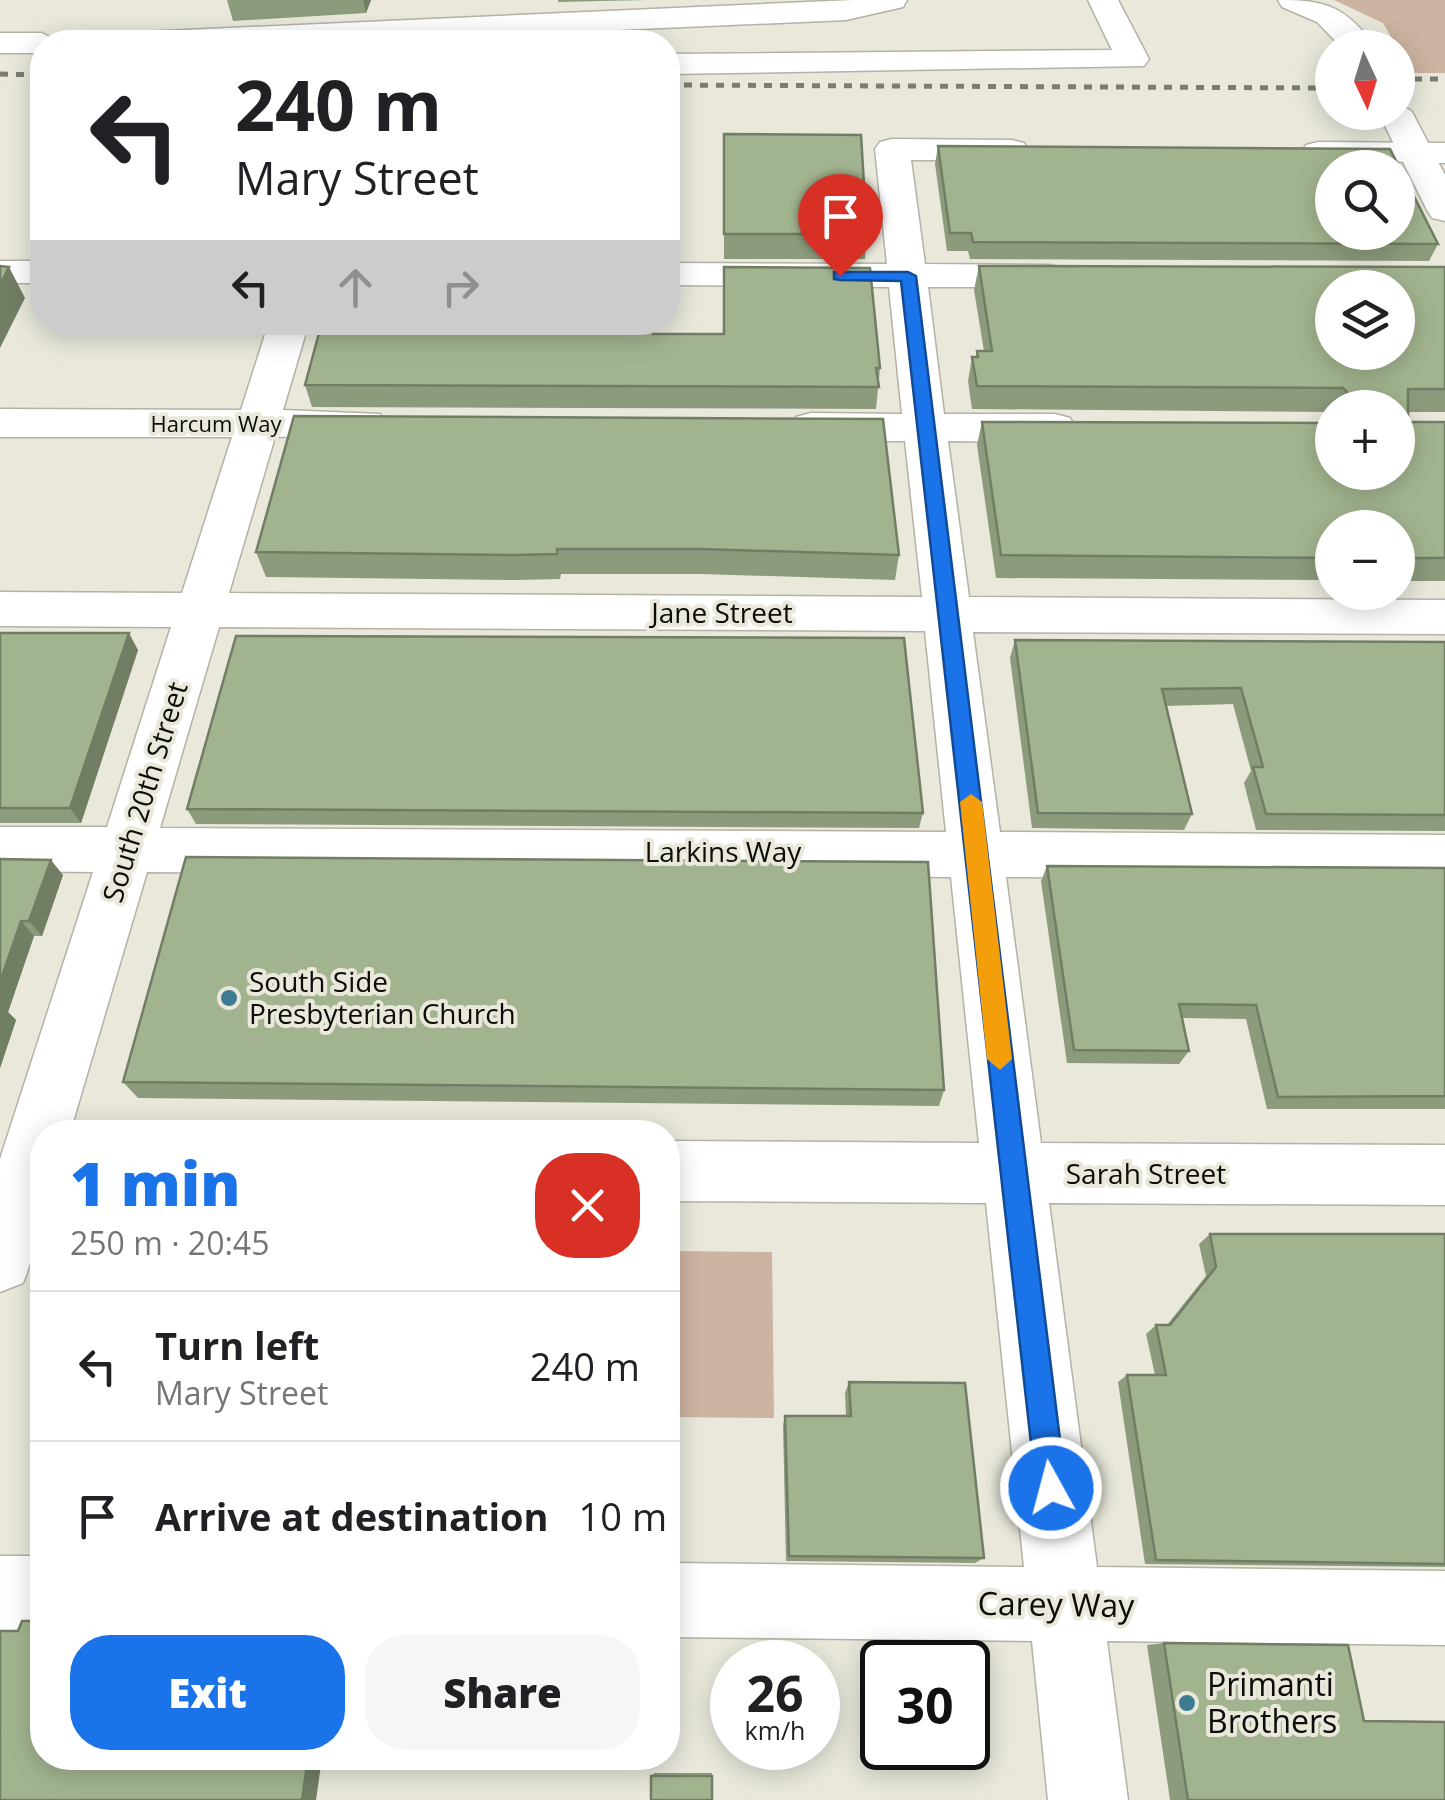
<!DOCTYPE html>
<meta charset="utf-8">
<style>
:root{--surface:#fff;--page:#f6f6f6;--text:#202124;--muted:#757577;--line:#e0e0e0;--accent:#1a73e8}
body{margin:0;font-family:"Open Sans",sans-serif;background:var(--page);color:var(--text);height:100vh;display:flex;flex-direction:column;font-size:38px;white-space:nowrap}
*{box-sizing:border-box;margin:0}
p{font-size:32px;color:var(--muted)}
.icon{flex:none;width:55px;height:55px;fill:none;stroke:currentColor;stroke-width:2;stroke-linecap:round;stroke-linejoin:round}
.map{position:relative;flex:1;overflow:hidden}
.drawer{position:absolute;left:30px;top:1120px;width:650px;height:650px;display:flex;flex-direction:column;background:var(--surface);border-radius:40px;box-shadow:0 5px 25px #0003}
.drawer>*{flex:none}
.guide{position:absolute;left:30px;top:30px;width:650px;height:305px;border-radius:40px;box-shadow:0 5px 25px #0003;background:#fff;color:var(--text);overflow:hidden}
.needle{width:65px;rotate:176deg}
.buttons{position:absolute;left:1315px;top:30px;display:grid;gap:20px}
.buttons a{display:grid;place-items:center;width:100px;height:100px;border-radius:50%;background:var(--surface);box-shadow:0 5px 25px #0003;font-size:50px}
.speed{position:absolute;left:710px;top:1640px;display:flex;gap:20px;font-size:50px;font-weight:700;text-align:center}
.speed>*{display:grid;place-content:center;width:130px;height:130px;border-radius:50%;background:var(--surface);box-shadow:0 5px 25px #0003;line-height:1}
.speed small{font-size:25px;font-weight:400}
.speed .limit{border:5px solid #111;border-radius:15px;background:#fff;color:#111}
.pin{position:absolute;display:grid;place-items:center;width:85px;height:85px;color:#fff;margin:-102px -42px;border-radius:50% 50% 50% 0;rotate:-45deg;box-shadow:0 0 10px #0007}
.pin .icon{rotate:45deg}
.me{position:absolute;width:110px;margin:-55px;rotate:353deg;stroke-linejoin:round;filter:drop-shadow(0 0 8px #0008)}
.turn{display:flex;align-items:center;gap:35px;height:210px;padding:0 40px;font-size:45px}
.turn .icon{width:130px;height:130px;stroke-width:2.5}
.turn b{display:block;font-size:70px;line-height:85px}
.lanes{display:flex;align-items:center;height:95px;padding:0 40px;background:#0003;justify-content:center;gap:50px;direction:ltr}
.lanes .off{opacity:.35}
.round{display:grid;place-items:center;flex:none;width:105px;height:105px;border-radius:40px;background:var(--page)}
.summary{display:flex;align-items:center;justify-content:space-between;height:170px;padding:0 40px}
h1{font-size:60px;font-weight:800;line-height:75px;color:var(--accent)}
.cta{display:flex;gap:20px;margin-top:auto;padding:20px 40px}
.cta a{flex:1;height:115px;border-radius:40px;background:var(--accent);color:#fff;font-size:40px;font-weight:800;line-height:115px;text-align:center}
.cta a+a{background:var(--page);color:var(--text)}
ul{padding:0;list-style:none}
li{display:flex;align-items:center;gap:30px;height:150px;padding:0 40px;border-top:2px solid var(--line)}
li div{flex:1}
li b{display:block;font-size:38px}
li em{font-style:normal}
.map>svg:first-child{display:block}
</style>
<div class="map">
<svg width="1445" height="1800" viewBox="0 0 1445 1800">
<rect width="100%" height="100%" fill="#e9e8db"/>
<!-- green -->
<g fill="#cdb3a1">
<path d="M1334,0h111v73h-33l-29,-50z"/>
<path d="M668,1251l104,1 2,166 -106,-1z"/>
</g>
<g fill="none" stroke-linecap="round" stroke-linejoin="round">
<!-- minor casing -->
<g stroke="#b3b2a5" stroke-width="3">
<g id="minor">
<path d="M853,0h54l-4,7 -57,13 -500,22h-220l16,-10z"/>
<path d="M1088,0h30l31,59 -5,7 -476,8v-20l444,-4z"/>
<path d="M0,33h42l16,9h-16v11h-42z"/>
<path d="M892,139l120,1 12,3 5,7 -5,7 -12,3h-101l14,104 124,1 14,3 5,8 -5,8 -14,3h-121l16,127h111l15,4 6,10 -6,10 -15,4 -107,-1 21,156 476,3v34l-472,-2 27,200 445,3v44l-439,-2 35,266 404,2v60l-396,-2 48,364 348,4v74l-338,-4 21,159h-80l-16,-159 -364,-4v-74l356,4 -38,-364 -318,-2v-60l311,2 -28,-266 -804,-5 -77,260h-28c0,55 2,100 -19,151l-23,9v-133l93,-287 -93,-1v-44h107l64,-200 -171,-1v-34l182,1 50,-156h-232v-28l241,1 28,-88h40l-26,88 97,4 6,10 -6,10 -105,3 -46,156 693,4 -17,-156h-94l-15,-4 -6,-10 6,-10 15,-4 91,1 -13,-127 -221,-2v-22l219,1 -12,-115 5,-7zM219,627l706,4 21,201 -786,-4z"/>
<path d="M1318,142l127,1v20l-139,-4 -5,-7 5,-7z"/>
<rect x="0" y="261" width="42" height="22"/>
<rect x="0" y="1556" width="42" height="74"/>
</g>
</g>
<!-- major casing -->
<g stroke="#b3b2a5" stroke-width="3">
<g id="major">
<path d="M1278,0c48,0 68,6 98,48h-34l-25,-26 -35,-15z"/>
<path d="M1398,102l14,10 33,63v46l-13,-3 -5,-8 -49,-98h20z"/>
</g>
</g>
<!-- minor -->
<use href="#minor" fill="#fff" fill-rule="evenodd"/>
<!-- major -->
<use href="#major" fill="#fff" fill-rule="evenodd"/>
<!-- rail -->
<g stroke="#7c7b72" stroke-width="5" stroke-dasharray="8 8" stroke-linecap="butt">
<path d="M0,74l42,1"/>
<path d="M1398,79h47"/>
<path d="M668,85l664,3"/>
</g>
</g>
<!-- wall -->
<g fill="#8b9b7b">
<path d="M227,0h144l-5,13 -133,8z"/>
<path d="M558,0h87l-87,2z"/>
<path d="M724,134l143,100 -2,25h-141z"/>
<path d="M938,146l500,98 -9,17 -459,-2 -2,-8h-21l-12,-87z"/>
<path d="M979,266l466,1v145h-37v10h37v159h-47v-53h-66v52l-336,-2 -19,-133 5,-23 350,50 66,-64h-66v4l-360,-3 -4,-28 4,-24h4l1,-6h7l-10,-61z"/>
<path d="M655,334l225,34 -4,41 -564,-2 -7,-22z"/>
<path d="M883,419l16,136 -4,25 -193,-6h-141l-1,5 -43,1 -251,-3 -10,-25z"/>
<path d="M0,633l138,17 -57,173h-81z"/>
<path d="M1015,640l430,2v189l-189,-1 -12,-47 7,-12 -18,-67 -67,2 26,108 -8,16 -152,-2 -22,-170z"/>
<path d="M187,809l736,4 -4,15 -723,-4z"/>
<path d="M0,859l63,16 -21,61h-8l-26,76 8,8 -16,48z"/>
<path d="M1047,866l398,1v242h-178l-21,-90 -64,-1 7,33 -10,13 -112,-1 -26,-182z"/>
<path d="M123,1082l821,8 -5,16 -801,-8z"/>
<path d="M1210,1234h235v333l-300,-3 -27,-182 9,-7h28l-9,-41 10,-9h11l39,-49 -7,-32z"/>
<path d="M849,1382l135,176 -9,5 -189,-2 -3,-136 2,-9h61l-1,-23z"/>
<path d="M1164,1643l200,78h81v79h-275l-23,-155z"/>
<path d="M654,1773h58v27l-61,-24z"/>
</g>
<!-- shaded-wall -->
<g fill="#717e64">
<path d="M363,0h8l-5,13z"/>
<path d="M9,267l16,31 -25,50v-63z"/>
<path d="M129,633l9,17 -57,173 -11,-15z"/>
<path d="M51,860l12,15 -21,61 -13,-15z"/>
<path d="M21,921l13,15 -26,76 8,8 -16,48v-86z"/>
<path d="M308,1758h14l-6,42h-14z"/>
</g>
<!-- building -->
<g fill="#a2b48f" stroke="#717e64" stroke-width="2.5" fill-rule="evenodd">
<path d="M724,134l137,1 6,99h-143z"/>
<path d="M938,146l452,3 48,95 -465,-2 -2,-9h-21zM1332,168h66v64h-66z"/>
<path d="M0,266l9,1 -9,18z"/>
<path d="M979,266l466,1v122h-37v33h37v136h-47v-30h-66v30l-331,-3 -19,-133 350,1v49h66v-64h-53l2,-16 -4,-4 -366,-2 -5,-29h6l-1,-6h15zM1332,288h66v64h-66z"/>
<path d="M724,267l146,1 10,100h-4l3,19 -574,-2 17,-63h332l-1,12h71z"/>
<path d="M294,416l589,3 16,136 -198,-6h-144v5l-44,1 -257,-3z"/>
<path d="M0,633h129l-59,175h-70z"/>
<path d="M236,636l668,2 19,175 -736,-4z"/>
<path d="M1015,640l430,2v173l-179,-1 -13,-47h10l-22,-79 -79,1 30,125 -154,-1z"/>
<path d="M186,857l742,5 16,228 -821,-8z"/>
<path d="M0,859l51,1 -22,61h-8l-21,61z"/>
<path d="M1047,866l398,2v228l-167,1 -22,-92 -77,-1 10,47 -115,-1z"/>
<path d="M1210,1234h235v330l-289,-4 -29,-185h39l-10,-50h14l46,-58z"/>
<path d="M849,1382l116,1 19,175 -195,-2 -4,-140h66z"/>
<path d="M22,1621h20v137h266l-6,42h-302v-169h18z"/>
<path d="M1164,1643l184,2 16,76 81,1v78h-257z"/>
<rect x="651" y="1776" width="61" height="24"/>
</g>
<!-- route -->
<path fill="#1a73e8" stroke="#114b97" stroke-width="2.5" d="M834,272h74l8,4 150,1212 -5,10 -10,5 -10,-5 -5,-10 -135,-1207 -61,-1 -6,-1z"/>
<!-- slow -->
<path fill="#f59e0b" d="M971,794l11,8 30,257 -12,11 -13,-11 -27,-257z"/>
<!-- markers -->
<g fill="#3d7b90" stroke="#e9e8db" stroke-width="4">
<circle cx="229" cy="998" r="10"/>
<circle cx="1187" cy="1703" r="10"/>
</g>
<g text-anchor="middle" stroke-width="8" stroke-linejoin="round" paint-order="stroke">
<!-- far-street labels -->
<g font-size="22" fill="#0d0c08" stroke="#e9e8db">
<text x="216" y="432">Harcum Way</text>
</g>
<!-- street labels -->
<g font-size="28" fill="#0d0c08" stroke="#e9e8db">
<text x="722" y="623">Jane Street</text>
<text transform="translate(145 792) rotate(-73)" y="10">South 20th Street</text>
<text x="723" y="862">Larkins Way</text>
<text x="1146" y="1184">Sarah Street</text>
</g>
<!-- poi labels -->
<g font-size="28" fill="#0d0c08" stroke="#e9e8db" text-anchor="start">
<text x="249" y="992">South Side<tspan x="249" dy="32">Presbyterian Church</tspan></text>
</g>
<!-- near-street labels -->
<g font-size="32" fill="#0d0c08" stroke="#e9e8db">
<text transform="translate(1056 1605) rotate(1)" y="11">Carey Way</text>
</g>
<!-- near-poi labels -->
<g font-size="32" fill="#0d0c08" stroke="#e9e8db" text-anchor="start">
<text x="1207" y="1696">Primanti<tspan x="1207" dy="37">Brothers</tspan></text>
</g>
</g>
</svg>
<div class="buttons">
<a><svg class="needle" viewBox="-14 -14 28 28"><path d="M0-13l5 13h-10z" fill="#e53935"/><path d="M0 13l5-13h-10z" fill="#757577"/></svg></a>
<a><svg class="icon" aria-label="search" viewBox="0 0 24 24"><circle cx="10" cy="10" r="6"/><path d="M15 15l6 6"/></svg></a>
<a><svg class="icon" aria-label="layers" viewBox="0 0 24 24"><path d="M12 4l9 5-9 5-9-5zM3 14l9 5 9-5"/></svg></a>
<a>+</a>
<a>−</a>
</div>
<div class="speed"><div>26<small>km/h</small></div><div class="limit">30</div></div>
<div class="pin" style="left:840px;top:276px;background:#d93025"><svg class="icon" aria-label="arrive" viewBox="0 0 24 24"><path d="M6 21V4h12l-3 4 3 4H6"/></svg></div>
<svg class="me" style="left:1051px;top:1488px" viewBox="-20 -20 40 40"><circle r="17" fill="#1a73e8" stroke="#fff" stroke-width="3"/><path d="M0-11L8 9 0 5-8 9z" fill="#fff"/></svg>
<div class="guide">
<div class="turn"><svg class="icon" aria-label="left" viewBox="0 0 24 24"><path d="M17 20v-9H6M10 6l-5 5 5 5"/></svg><div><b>240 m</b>Mary Street</div></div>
<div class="lanes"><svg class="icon" aria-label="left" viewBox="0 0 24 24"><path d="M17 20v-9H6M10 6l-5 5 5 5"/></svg><svg class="icon off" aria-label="ahead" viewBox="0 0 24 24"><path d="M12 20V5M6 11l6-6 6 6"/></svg><svg class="icon off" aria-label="right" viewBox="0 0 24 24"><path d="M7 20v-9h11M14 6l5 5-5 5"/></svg></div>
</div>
<section class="drawer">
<div class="summary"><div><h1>1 min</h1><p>250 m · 20:45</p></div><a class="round" style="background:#d93025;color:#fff"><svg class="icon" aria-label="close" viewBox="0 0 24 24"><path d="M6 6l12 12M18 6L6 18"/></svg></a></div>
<ul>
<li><svg class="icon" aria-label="left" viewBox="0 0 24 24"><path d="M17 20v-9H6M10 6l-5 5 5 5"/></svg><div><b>Turn left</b><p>Mary Street</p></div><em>240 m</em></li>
<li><svg class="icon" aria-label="arrive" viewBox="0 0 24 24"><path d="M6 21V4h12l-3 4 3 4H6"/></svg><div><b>Arrive at destination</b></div><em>10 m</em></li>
</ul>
<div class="cta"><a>Exit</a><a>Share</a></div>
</section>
</div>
